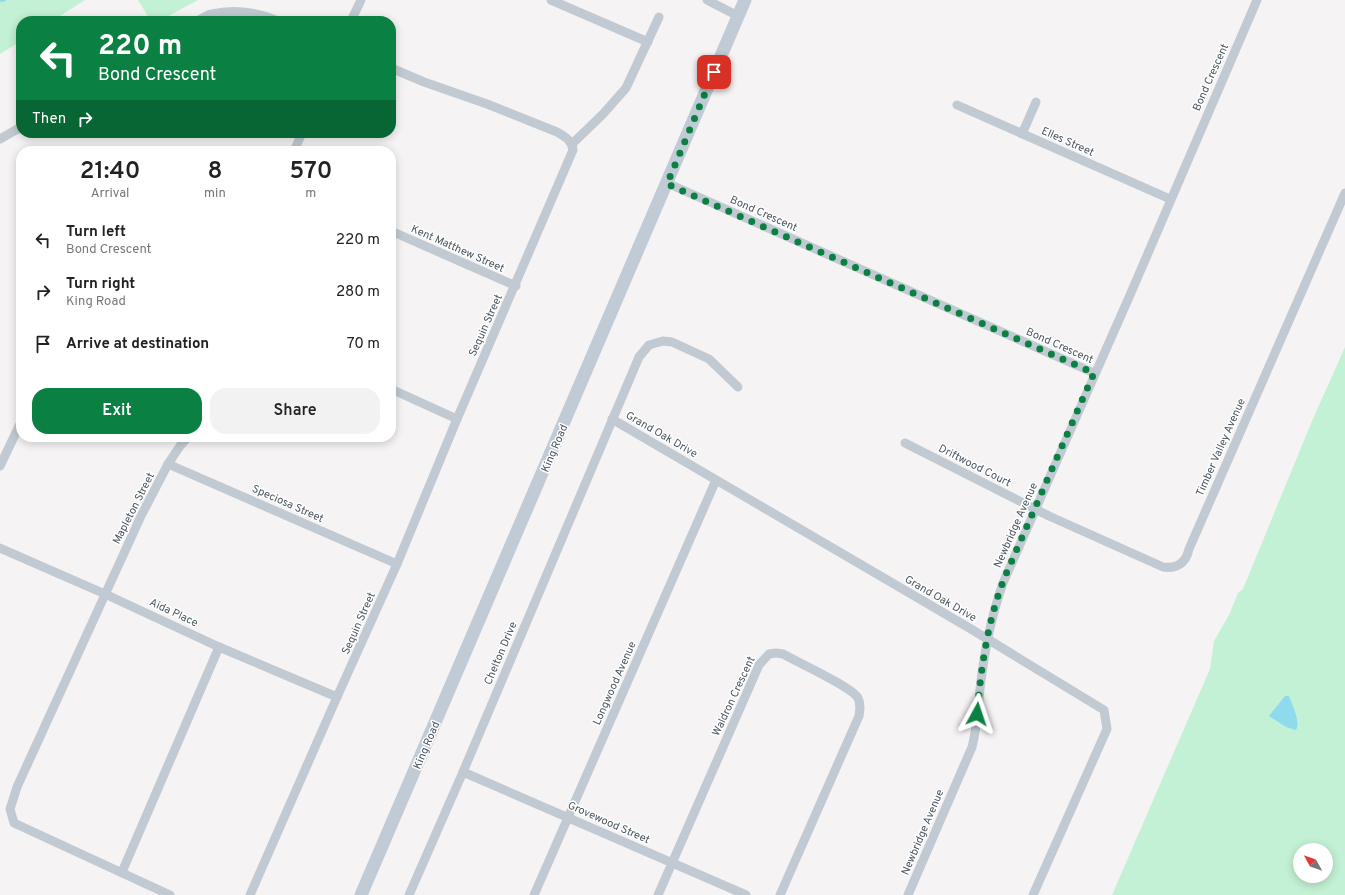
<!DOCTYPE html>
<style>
:root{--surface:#fff;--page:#f2f2f2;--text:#222;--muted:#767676;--accent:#0b8043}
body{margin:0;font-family:Overpass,sans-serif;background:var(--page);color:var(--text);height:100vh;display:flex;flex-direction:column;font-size:15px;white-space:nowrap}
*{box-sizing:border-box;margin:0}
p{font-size:13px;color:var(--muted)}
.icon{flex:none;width:22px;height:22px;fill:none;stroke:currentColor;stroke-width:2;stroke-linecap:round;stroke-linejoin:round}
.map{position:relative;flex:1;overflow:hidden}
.side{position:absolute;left:16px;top:146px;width:380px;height:296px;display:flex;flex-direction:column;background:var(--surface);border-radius:16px;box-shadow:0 2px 10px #0003}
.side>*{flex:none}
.banner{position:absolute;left:16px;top:16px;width:380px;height:122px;border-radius:16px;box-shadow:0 2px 10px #0003;background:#0b8043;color:#fff;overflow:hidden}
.needle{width:26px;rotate:310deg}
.fabs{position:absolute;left:1293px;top:843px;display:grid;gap:8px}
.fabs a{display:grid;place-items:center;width:40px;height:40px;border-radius:50%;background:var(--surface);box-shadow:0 2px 10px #0003;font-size:20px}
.pin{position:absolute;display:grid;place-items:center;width:34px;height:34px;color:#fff;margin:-17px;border-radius:8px;box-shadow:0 2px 6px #0006}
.me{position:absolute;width:44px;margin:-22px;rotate:5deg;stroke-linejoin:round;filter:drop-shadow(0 0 3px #0008)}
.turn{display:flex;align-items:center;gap:14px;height:84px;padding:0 16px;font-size:18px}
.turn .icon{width:52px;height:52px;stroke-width:2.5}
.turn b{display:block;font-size:28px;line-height:34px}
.then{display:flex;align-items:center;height:38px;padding:0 16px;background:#0003;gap:8px;font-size:15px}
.eta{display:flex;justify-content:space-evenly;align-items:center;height:68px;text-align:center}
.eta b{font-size:24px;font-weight:600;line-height:28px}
.cta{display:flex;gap:8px;margin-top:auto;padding:8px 16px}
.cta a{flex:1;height:46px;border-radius:16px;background:var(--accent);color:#fff;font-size:16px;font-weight:600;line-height:46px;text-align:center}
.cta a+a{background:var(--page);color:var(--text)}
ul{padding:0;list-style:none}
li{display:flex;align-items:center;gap:12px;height:52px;padding:0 16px}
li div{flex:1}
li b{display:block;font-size:15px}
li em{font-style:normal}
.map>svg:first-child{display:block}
</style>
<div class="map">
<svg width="1345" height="895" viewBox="0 0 1345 895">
<rect width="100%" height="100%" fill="#f5f3f3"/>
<!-- green -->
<g fill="#c3f1d5" fill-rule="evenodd">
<path d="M0,0h85l-33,21h-31v20l-21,13z"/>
<path d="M138,0h60l-39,21h-8z"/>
<path d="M1345,347v548h-233l98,-226 4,-28 15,-26 9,-22 5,-4 69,-168zM1300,850h26v26h-26z"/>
</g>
<!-- water -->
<path fill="#90daee" d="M1285,696h4c3,9 12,25 7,34l-10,-3 -17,-11z"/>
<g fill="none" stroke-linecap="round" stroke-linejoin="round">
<!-- stream -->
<path stroke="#90daee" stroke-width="3.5" d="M0,0h4"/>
<!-- minor -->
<g stroke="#c1cad2" stroke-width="9">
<path d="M551,0l97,42"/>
<path d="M707,0l31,16"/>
<path d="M197,21c5,-2 9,-6 15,-7 21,-5 46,-2 66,7"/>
<path d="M351,21l10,-21"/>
<path d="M957,105l213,94"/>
<path d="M1022,134l14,-32"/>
<path d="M0,139l21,-12"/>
<path d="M572,144l31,-30 23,-26 33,-71"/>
<path d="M294,151l8,-18"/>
<path d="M667,183l427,190"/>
<path d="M391,231l125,55"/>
<path d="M391,389l66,30"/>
<path d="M612,419l359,210 133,81 3,19 -74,166"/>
<path d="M905,443l144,73 114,51c14,2 23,-4 26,-18l156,-356"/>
<path d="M168,464l229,100"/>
<path d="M0,466l21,-44"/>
<path d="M0,548l105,46 114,53 118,50"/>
<path d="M463,772l283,123"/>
<path d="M122,872l97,-225"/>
<path d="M170,895l-156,-72 -4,-14 7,-22 124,-271 27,-52 12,-18 8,-9"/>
<path d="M250,895l87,-198 60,-133 60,-145 116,-269c-1,-9 -7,-13 -16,-18l-70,-28 -63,-22 -33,-14"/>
<path d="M409,895l54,-123 176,-415 10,-12 14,-4 9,1 37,17 29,28"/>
<path d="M534,895l182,-415"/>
<path d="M658,895l101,-230 10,-11 7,-1 7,1c14,8 69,33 75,44 3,6 2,12 1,18l-79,179"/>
<path d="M908,895l64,-148c5,-19 6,-39 8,-58 4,-36 11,-72 23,-106l127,-288 127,-295"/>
</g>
<!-- secondary -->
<path stroke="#c1cbd6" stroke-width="13" d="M361,895l384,-895"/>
</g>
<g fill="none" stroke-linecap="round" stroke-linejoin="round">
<!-- route -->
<path stroke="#0b8043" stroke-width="7" stroke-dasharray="0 12.6" d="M714,72l-47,112 427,189 -88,201c-18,44 -25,93 -29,140"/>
</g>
<g text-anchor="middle" stroke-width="3" stroke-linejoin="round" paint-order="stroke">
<!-- street labels -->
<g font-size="11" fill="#4a5661" stroke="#fff">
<text transform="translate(1210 77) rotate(-66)" y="4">Bond Crescent</text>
<text transform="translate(1068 141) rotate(24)" y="4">Elles Street</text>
<text transform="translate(764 213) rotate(24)" y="4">Bond Crescent</text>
<text transform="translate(458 248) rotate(24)" y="4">Kent Matthew Street</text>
<text transform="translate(485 325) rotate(-66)" y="4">Sequin Street</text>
<text transform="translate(1060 345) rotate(24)" y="4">Bond Crescent</text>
<text transform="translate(662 434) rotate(30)" y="4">Grand Oak Drive</text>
<text transform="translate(1220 447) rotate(-66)" y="4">Timber Valley Avenue</text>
<text transform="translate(554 448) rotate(-67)" y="4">King Road</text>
<text transform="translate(975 465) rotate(27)" y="4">Driftwood Court</text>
<text transform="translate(288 503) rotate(24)" y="4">Speciosa Street</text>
<text transform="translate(133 508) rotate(-63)" y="4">Mapleton Street</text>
<text transform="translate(1015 525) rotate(-66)" y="4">Newbridge Avenue</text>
<text transform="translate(941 598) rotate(30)" y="4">Grand Oak Drive</text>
<text transform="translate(174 612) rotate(25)" y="4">Aida Place</text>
<text transform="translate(358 623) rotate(-66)" y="4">Sequin Street</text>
<text transform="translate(500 653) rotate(-67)" y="4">Chelton Drive</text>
<text transform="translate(614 683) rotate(-66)" y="4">Longwood Avenue</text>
<text transform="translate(733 696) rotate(-65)" y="4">Waldron Crescent</text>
<text transform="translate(426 745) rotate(-67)" y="4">King Road</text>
<text transform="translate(609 822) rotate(24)" y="4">Grovewood Street</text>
<text transform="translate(922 832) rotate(-67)" y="4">Newbridge Avenue</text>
</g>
</g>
</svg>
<div class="fabs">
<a><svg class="needle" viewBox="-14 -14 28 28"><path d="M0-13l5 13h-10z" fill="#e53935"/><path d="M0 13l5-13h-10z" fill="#767676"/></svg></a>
</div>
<div class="pin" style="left:714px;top:72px;background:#d93025"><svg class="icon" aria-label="arrive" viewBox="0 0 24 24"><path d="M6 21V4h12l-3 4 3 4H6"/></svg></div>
<svg class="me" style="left:977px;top:714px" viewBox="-20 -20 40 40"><path d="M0-17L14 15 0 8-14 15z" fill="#0b8043" stroke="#fff" stroke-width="4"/></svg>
<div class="banner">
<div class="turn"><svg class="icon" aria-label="left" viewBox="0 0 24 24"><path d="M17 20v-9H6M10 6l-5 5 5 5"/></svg><div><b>220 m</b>Bond Crescent</div></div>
<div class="then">Then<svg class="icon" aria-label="right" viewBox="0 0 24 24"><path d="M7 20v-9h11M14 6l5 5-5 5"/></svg></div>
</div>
<section class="side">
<div class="eta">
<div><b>21:40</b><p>Arrival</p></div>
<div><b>8</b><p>min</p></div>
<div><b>570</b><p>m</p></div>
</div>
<ul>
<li><svg class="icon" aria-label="left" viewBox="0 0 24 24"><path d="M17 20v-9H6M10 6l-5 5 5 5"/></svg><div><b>Turn left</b><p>Bond Crescent</p></div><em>220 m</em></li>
<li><svg class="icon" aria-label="right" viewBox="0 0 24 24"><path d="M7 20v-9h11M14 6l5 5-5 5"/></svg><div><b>Turn right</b><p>King Road</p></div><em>280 m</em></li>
<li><svg class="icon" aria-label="arrive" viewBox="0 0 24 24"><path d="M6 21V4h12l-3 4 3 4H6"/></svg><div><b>Arrive at destination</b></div><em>70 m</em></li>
</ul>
<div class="cta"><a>Exit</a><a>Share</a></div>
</section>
</div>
